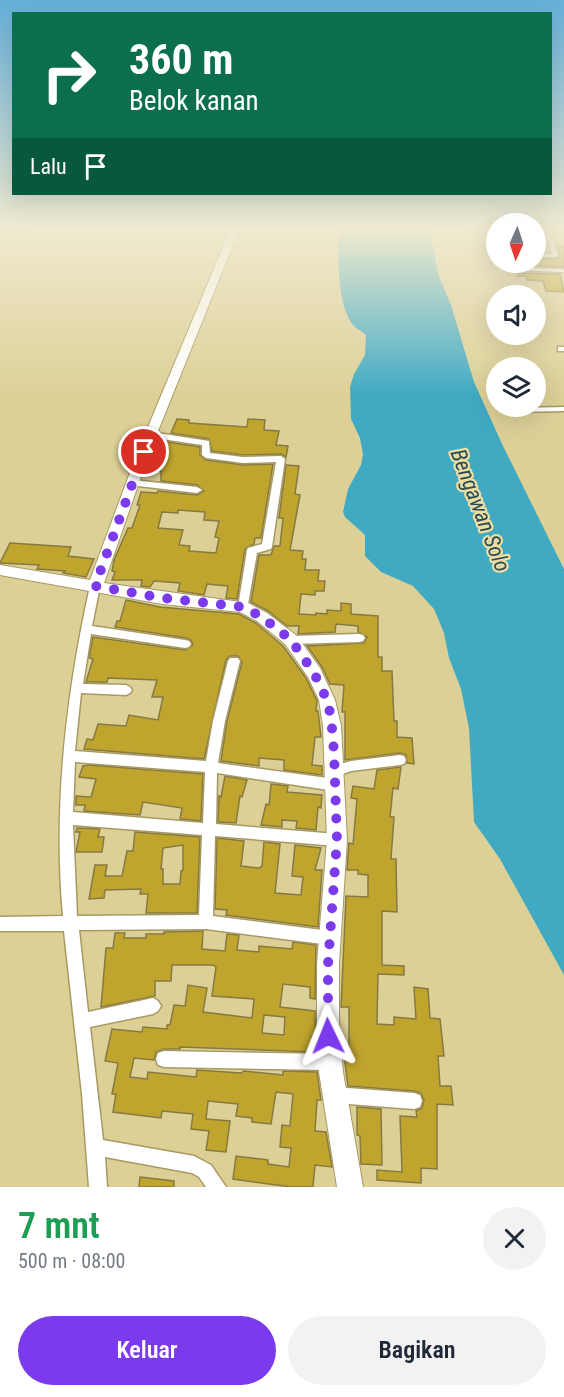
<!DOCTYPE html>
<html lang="id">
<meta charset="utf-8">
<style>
:root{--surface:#fff;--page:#f2f2f3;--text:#1f2937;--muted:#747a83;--accent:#7c3aed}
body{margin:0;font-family:"Roboto Condensed",sans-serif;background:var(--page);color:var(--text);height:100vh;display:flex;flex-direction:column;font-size:22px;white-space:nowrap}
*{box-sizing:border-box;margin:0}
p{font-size:20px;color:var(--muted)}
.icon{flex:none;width:33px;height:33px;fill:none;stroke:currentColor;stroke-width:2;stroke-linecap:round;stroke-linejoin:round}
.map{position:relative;height:1187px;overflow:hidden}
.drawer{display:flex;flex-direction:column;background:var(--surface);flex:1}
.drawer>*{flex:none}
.banner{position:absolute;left:12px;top:12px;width:540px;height:183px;border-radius:0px;box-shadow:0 6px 24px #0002;background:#0b6e4f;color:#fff;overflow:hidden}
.needle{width:39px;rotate:183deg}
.tools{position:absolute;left:486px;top:213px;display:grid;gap:12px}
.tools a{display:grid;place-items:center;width:60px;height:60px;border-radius:50%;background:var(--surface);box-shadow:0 6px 24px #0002;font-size:30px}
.pin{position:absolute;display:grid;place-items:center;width:51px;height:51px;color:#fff;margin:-26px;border:3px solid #fff;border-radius:50%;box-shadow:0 2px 6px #0007}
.me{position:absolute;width:66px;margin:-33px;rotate:358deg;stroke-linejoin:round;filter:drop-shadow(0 0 4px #0008)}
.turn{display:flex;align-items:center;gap:21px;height:126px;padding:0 18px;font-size:27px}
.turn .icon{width:78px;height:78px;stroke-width:2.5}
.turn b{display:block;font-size:42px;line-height:51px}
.then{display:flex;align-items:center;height:57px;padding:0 18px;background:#0003;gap:12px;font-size:22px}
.round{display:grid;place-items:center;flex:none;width:63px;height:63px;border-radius:32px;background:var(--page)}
.summary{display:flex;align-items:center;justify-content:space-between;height:102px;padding:0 18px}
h1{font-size:36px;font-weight:600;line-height:45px;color:#1e9e55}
.primary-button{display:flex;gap:12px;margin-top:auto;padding:12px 18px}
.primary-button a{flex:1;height:69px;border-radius:36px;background:var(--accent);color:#fff;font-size:24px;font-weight:600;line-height:69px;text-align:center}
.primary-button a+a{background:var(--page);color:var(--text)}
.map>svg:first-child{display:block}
</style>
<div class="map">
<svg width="564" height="1187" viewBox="0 0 564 1187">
<rect width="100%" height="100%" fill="#ddd097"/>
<!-- water -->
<path fill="#40aac3" d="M339,230h91l8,44 13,31 23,77 28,62 62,125v406l-64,-116 -26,-37 -5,-94 -8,-39 -12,-31 -5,-25 -10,-24 -21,-23 -32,-14 -16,-16v-21l-20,-18 -2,-5 5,-23 13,-24 2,-11 -3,-16 -9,-19 -1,-32 4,-13 11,-19 1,-20c-4,-4 -8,-5 -11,-8 -18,-17 -18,-74 -16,-97z"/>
<!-- building -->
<g fill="#bfa52d" stroke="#867942" stroke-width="1.5" fill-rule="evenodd">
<path d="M557,245l7,1v21l-48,-2 22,-3 -1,-3h21l2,-3z"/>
<path d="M518,273l42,1 4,18 -18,-1 -3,-10 -16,-1 -1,-4h-8z"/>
<path d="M177,419l12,1v3l58,4 1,-8 17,1 -1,10 15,1 -3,14 12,1 -2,11 -5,-3 -38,1 -31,-4 -3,-12 -38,-6z"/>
<path d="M167,442l33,5v8l6,5 37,5 30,-1 -12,74h-6l-1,6 -9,5 -8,50 -11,-1 2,-12 -21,-2 -3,11 -26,-4 2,-8 -26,-2 -4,6 -9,-1 1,-6h-30l3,-8 -3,-1 2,-11 14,-32h4l8,-23h-3l4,-13 16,1 1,-2 39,4 7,-4 -7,-6 -36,-4v-10l-15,-1 5,-16 6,1 1,-5h6zM178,510l27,2 -1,8 15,1 -4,16 4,1 -3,15 -27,-2 1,-5 -11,-1 4,-15 -25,-2 4,-16 16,1z"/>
<path d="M286,465l13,1 -4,28 5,1 -10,55 13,1 -1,8h4l-1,11h14l-1,11h7l-1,10h-9v4l-14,-1 -2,20 17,1v-2l11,1v-4l14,1v-8l10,1v10l27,2v41h4v14h10l2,50h3v16l15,1 2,26 -7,-1 -1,-8 -6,-2 -55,7v-48h-3l2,-27 -14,-1 -8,-17 -15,-21 57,-3 3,-6 -9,-5v-6l-22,-2 -1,8 -37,2 1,-8h-12l-19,-15 -17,-9 8,-47h12l3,-9h6l3,-28h-4z"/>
<path d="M10,543l61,4 -3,9 26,3 -8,18 -23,-4 2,-2 -28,-2 2,-4 -39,-2z"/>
<path d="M126,600l34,7 79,7 17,9 27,23 23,32 11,23 -1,10h2l3,26h-6l-3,28 10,1v9l-38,-5v-10l-25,-2v8l-38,-5 6,-40 15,-59 -4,-6h-8l-4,4 -22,99 -120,-10 3,-10 6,1 5,-16 28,2 3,-11 29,5 5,-23h-11l5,-17 -49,-2 -1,4h-21l7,-23 -4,-1 4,-21 92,13 8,-5 -2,-5 -5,-2 -71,-11 2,-6h3z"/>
<path d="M89,765l114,9 -2,47 -21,-2 2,-11 -39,-6 -3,13 -56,-4 1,-6h-9v-9l15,1 5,-18 -17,-2 4,-11z"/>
<path d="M401,767l-3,22 -5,-1 -3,29h4l-3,42h5l1,53 -15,-1v54l22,1v9l-26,-1 -1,50 17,1v-8l22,2 -2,-32 14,2 2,29 10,1 4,37h-6l2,30h11l2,19 -16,-1v65l-16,-1v15l-44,-3v-10l25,2 -2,-56 17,1 -1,-6 6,-3 2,-8 -3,-7 -7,-2 -66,-5 -4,-31h5v-48h-8l5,-111 22,1v-22l-10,-1v-4h-11l2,-27 4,1 4,-45 -6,-1 2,-12 21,3 3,-19z"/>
<path d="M225,776l22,4 -5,17 -2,-1 -4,27 -18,-1 1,-26 2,1z"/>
<path d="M271,784l17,2 -1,6 35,3 -1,13 -3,-1 -2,23 -20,-2 1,-7 -15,-1v7l-21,-2 5,-21 3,1z"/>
<path d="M77,828l23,1 -2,8h6l-2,15h-26l4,-20h-4z"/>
<path d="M135,832l65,5 -3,76h-51l2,-19h-8l1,-5 -36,1 -1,8 -15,1 6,-34h12l-2,11h17l5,-25h6zM183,845v25l-2,1 -1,13h-17v-15h-2l2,-21z"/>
<path d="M217,838l27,3 -3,25 18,2 3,-2 2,-24 16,2 -5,49 26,2 2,-18 -11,-1 3,-31 26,3 -6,22h7l-4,57 -92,-12 1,-5 -12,-1z"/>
<path d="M203,931l-1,18 23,2 2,-17 12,1 -2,15 22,2v-6l33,3 1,-7 23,3 -1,54 -5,-1v-11l-27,-3 -3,23 35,4 1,41 -136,-5v2h-16l-8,3 -2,8 -20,-2 -4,19 17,2 1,-7 48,5 1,-7 44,3 3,-2 39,4v-4l34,1 4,28h-4l-2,31 11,1 6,35 -17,-2 -2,22h-22l-58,-8 3,-23 32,4v4l21,3 2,-19 -11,-1 2,-22 8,1 3,-32 -17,-2 -5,32 -19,-2v-4l-16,-2 2,-12 -30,-3 -2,18 24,2 -4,31 -20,-2 3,-19 -18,-2 2,-15 -31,-3 -1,7 -48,-6 3,-18h-4l6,-31 -13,-2 7,-32 30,3 1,-5 24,2v-4h3l4,-20 11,1 3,-21 19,3 -4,24 49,6 2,-19 -42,-3 4,-29 -3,-2h-41l-1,16h-16v15l-54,11 5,-59h7l2,-15h10l-1,5h22v-4h18v-2zM264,1015l21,2 -1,18 -22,-2z"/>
<path d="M357,1107l24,2 1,56 -21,-1 -1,-28 -3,-1z"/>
<path d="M140,1177l34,4v6h-35z"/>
</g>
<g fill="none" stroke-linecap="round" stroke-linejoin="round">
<!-- street casing -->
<g stroke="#a79962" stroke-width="3">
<g id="street">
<path d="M545,230h6l7,27h-22v-4l16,1z"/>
<path d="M509,267l53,2 2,1v2l-57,-2 -1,-1z"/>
<rect x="558" y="347" width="6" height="4"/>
<path d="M564,407v4l-46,1 -4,-2 4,-2z"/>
<path d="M151,432l58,9 1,12 33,4 38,-1 4,3 -13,88 -1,2 -14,4 -10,57h-8l-1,-3 9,-57 1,-2 14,-4 14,-82 -33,1 -37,-5 -4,-3v-10l-54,-8v-4z"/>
<path d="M133,480l64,7 5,3 -5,3 -67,-8 -2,-2z"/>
<path d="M95,582l5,4 -8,40 93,14 4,1 2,3 -2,3 -4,1 -94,-14 -8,50 43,1 4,2 2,3 -2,3 -4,2 -45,-2 -6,58 131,10 7,-40 15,-60 2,-3h8l2,3 -15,60 -7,42 117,16 5,2 1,4 -1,4 -5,2 -118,-18 -1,51 121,10 5,2 2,4 -2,4 -5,2 -122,-10 -2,80 117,15 5,2 2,5 -2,5 -5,2 -124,-16 -127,1 9,82 65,-14 5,3 3,5 -3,5 -5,3 -63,13 13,113 91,16 17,9 15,22h-20l-7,-10 -7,-4 -87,-16 2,30h-18l-7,-93 -18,-163h-64v-14l63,-1c-10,-111 3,-221 27,-330zM75,762l130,10 -2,51 -130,-11zM73,825l129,10 -3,80 -122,1z"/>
<path d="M359,634l4,1 2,3 -2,3 -4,1 -68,2 -4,-1 -2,-3 2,-3 4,-1z"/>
<path d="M400,755l4,1 2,4 -2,4 -4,1 -49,6 -17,6 -4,-2 -2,-4 2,-4 21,-6z"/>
<path d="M164,1051l166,3 6,2 2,6 -2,6 -6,2 -166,-3 -6,-2 -2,-6 2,-6z"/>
<path d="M335,1087l79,6 6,2 2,6 -2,6 -6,2 -79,-6 -6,-2 -2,-6 2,-6z"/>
</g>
</g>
<!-- secondary casing -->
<g stroke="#a79962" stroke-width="2">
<path id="secondary" d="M230,230h9l-89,221 -46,132 144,20 19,10 30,23 23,32 15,32 6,26 6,114 -8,124v59l4,49 20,115h-26l-18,-115 -2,-49v-59l10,-124 -4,-114 -4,-26 -11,-23 -23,-33 -28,-23 -17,-9 -78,-8 -162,-29v-10l90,15 48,-129z"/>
</g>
<!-- street -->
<use href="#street" fill="#fff" fill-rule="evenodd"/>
<!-- secondary -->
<use href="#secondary" fill="#fff" fill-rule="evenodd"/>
</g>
<!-- sky -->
<linearGradient id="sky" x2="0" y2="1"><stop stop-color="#65b0d9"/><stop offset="0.58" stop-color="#f0ead0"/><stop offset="1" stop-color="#f0ead0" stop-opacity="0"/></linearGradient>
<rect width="564" height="396" fill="url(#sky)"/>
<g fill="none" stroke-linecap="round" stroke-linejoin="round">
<!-- route -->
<path stroke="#7c3aed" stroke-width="10" stroke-dasharray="0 18" d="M144,452l-49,134 67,12 81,9 19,10 29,23 23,33 13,27 4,17 3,35 3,88 -9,124v72"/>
</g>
<g text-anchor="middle" stroke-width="4.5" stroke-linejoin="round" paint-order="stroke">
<!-- water labels -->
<g font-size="22" font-style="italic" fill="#2b4b53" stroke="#ebdda3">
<text transform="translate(481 510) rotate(69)" y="8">Bengawan Solo</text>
</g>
</g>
</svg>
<div class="tools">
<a><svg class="needle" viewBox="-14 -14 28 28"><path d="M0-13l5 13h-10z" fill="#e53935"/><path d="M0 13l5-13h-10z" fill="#747a83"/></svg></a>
<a><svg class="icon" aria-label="sound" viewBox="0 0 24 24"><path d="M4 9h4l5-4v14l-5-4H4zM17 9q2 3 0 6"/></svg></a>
<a><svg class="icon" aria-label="layers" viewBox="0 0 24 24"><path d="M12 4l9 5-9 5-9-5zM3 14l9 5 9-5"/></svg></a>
</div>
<div class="pin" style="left:144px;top:452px;background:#d93025"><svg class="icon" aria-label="arrive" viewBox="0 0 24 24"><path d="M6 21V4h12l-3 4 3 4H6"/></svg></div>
<svg class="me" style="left:328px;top:1036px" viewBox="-20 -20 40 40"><path d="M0-17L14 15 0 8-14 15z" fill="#7c3aed" stroke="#fff" stroke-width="4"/></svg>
<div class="banner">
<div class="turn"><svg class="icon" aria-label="right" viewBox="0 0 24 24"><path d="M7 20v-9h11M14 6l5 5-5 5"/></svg><div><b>360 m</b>Belok kanan</div></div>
<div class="then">Lalu<svg class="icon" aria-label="arrive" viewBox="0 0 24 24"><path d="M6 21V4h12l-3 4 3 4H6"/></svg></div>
</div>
</div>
<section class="drawer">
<div class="summary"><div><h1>7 mnt</h1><p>500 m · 08:00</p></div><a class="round"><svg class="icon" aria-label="close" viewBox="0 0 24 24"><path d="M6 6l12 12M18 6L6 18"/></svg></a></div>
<div class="primary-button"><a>Keluar</a><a>Bagikan</a></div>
</section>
